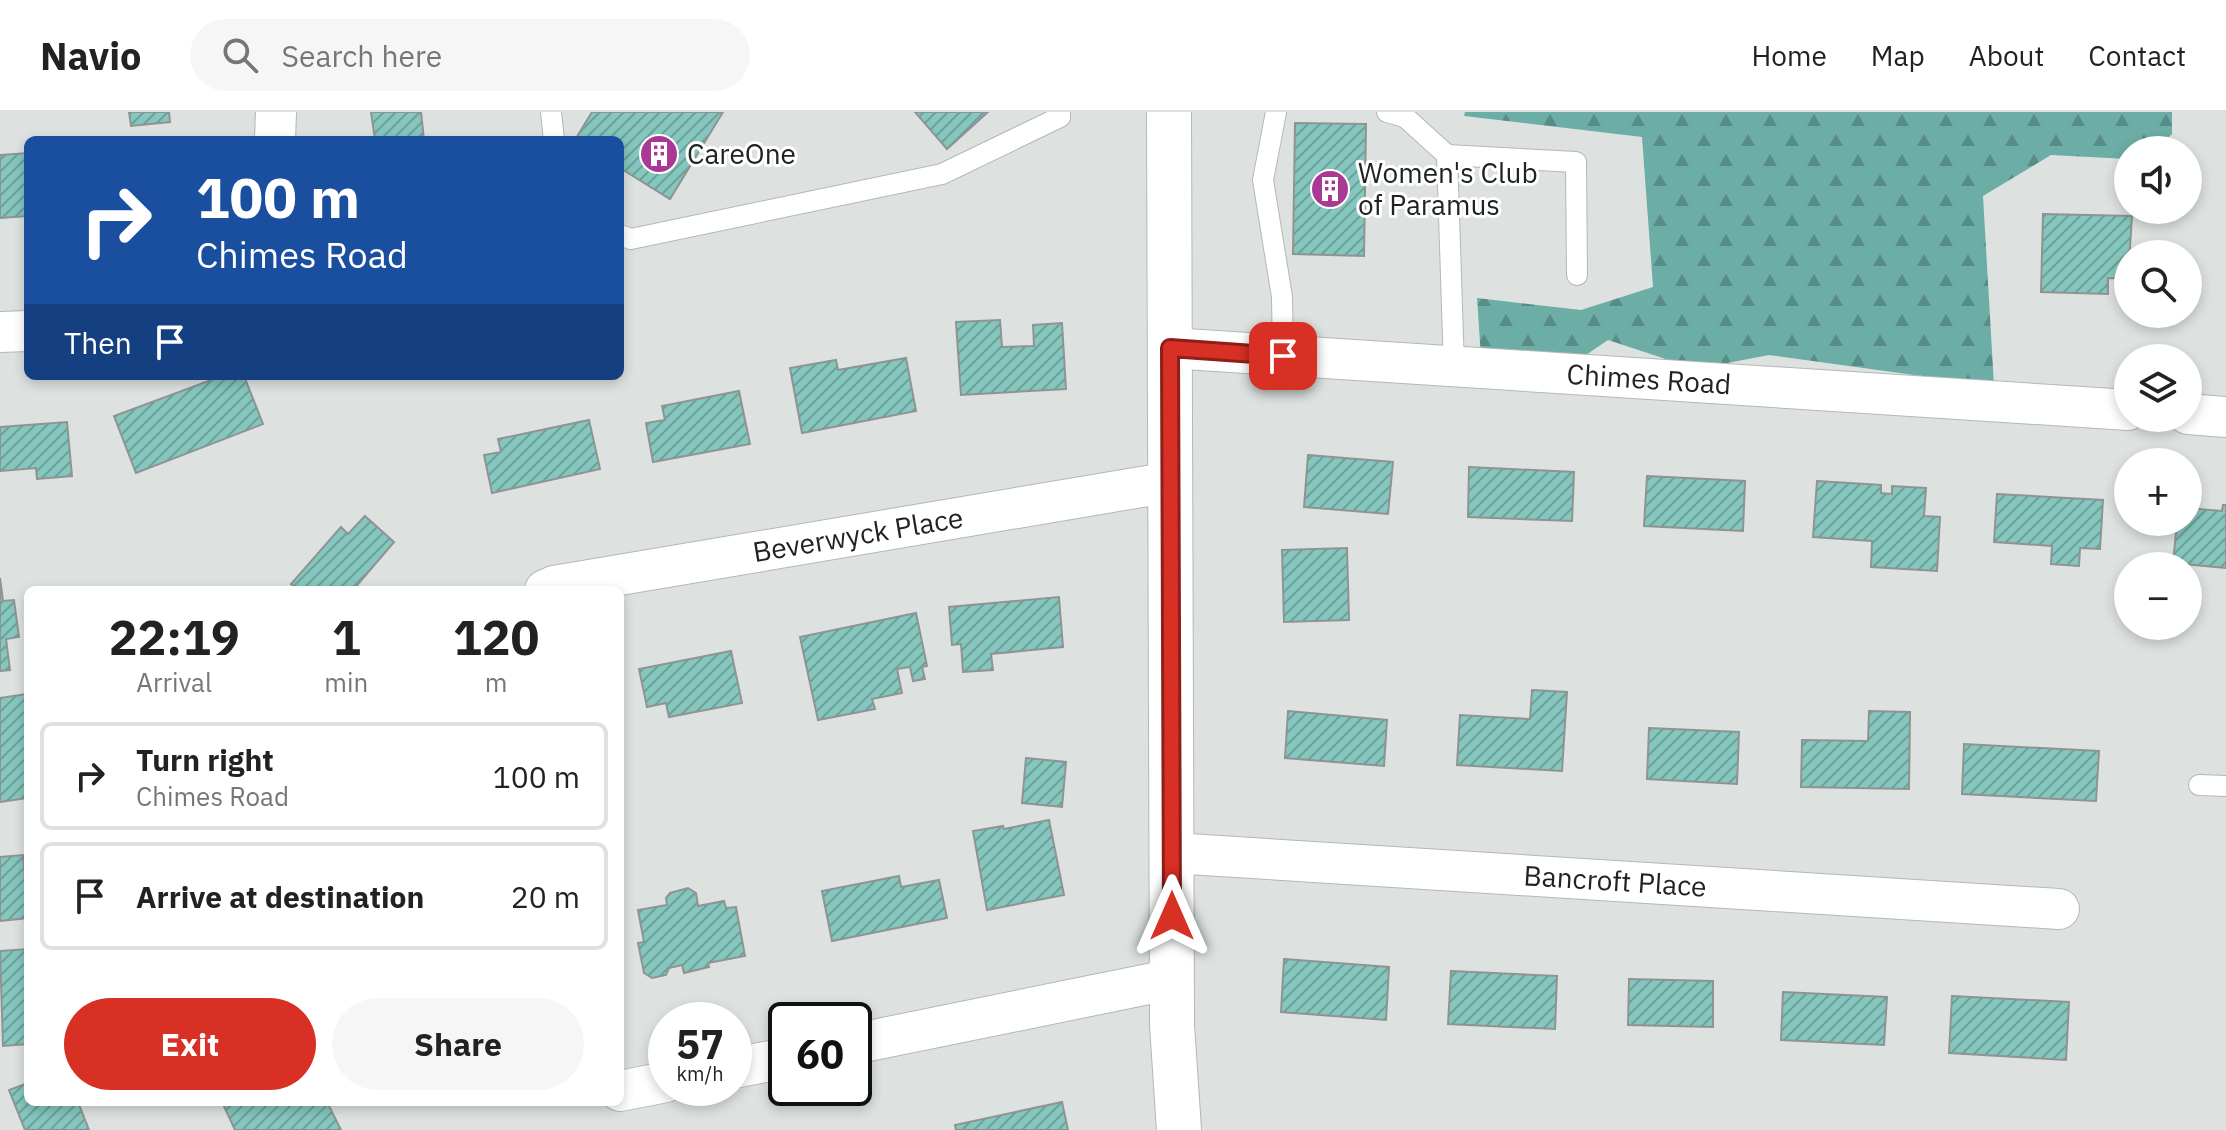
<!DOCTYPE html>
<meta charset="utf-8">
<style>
:root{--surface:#fff;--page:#f6f6f6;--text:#222;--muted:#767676;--line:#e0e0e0;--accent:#d93025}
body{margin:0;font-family:"IBM Plex Sans",sans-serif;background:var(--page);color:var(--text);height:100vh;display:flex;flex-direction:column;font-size:30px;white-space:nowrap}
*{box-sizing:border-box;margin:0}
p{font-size:26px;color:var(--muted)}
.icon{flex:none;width:44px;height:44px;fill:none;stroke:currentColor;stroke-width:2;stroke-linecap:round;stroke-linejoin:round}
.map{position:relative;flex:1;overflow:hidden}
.drawer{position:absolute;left:24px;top:474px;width:600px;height:520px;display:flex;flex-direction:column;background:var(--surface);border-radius:12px;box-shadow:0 4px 12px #0003}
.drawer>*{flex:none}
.guide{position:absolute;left:24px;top:24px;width:600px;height:244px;border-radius:12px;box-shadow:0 4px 12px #0003;background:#1a4fa0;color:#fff;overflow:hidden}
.tools{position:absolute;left:2114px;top:24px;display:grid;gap:16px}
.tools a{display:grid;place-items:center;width:88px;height:88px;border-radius:50%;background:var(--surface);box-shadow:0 4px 12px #0003;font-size:40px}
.speed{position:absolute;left:648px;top:890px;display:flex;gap:16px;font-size:40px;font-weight:700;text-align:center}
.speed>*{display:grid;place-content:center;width:104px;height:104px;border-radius:50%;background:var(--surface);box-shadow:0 4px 12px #0003;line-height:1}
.speed small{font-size:20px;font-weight:400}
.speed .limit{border:4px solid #111;border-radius:12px;background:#fff;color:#111}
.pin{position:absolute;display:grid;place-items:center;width:68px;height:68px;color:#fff;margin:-34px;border-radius:16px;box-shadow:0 4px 12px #0006}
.me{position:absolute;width:88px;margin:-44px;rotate:0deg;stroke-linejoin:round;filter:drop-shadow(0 0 6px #0008)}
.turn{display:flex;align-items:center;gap:28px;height:168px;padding:0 40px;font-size:36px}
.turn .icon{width:104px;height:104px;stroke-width:2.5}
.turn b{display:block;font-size:56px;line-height:68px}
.then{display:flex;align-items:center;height:76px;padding:0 40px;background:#0003;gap:16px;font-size:30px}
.eta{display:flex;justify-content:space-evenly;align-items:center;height:136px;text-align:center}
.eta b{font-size:48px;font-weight:700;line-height:56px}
.primary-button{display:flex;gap:16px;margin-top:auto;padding:16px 40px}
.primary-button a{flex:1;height:92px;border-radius:48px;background:var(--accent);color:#fff;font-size:32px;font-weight:700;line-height:92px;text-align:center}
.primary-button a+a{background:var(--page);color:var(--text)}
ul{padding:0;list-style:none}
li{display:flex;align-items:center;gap:24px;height:108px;margin:0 16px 12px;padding:0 24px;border:4px solid var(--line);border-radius:12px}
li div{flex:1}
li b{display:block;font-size:30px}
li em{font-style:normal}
header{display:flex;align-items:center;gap:48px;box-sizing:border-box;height:112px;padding:0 40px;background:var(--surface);border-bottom:2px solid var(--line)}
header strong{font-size:38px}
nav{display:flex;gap:44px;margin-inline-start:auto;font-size:28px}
.search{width:560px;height:72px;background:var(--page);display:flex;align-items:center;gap:20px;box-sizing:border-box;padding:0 28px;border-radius:44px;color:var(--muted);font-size:30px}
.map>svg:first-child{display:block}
</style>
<header>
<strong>Navio</strong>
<div class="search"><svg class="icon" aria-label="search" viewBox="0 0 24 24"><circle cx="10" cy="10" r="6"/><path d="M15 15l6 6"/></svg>Search here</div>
<nav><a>Home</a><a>Map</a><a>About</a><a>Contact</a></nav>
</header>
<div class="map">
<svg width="2226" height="1018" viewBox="0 0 2226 1018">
<defs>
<pattern id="forest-firs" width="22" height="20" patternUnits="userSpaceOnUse" patternTransform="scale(2)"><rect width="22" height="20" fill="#6cada5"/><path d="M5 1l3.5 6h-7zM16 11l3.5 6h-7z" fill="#588c86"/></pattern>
<pattern id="building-hatch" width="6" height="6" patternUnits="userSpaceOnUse" patternTransform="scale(2)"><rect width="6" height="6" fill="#85c7be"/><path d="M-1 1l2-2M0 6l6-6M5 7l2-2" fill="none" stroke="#6ca19a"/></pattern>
</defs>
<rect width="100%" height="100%" fill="#dde2e1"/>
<!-- forest -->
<path fill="url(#forest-firs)" d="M1465,0h707v22l-17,16h-27v9l-77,-4 -68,41 11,190 -225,-31 -73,14 -88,-29 -28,19 -99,-1 -4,-60 104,12 72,-23 -11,-150 -178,-21z"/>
<!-- building -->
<g fill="url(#building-hatch)" stroke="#8f9493" stroke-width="2">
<path d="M129,0h40l1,10 -39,4z"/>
<path d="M371,0h50l3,28h-49z"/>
<path d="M592,0h131l-53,87 -50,-31v-28h-45z"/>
<path d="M915,0h73l-41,37z"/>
<path d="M1295,11l71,1 -2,132 -71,-2z"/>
<path d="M28,41v63l-28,2v-63z"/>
<path d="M2043,102l89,2 -4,63 -20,-1v16l-67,-2z"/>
<path d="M1000,208l2,27 32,-1 -1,-21 29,-2 4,66 -105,6 -5,-73z"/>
<path d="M906,246l10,53 -114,22 -12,-65 46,-8 2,10z"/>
<path d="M222,264h22l19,48 -127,49 -22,-57z"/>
<path d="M739,279l11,53 -97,18 -7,-39 19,-3 -3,-14z"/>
<path d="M589,308l11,49 -108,24 -8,-38 17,-3 -3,-13z"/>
<path d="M67,310l5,54 -35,3 -1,-11 -36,3v-44z"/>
<path d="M1308,343l85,7 -5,52 -84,-7z"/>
<path d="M1469,355l105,5 -2,49 -104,-4z"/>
<path d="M1647,364l98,5 -2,50 -99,-5z"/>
<path d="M1817,369l64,4v8l11,1v-8l34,2 -2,28 16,1 -3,54 -66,-4 1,-26 -59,-4z"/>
<path d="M1997,382l106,6 -3,49 -20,-1 -1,18 -28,-2 1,-18 -58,-4z"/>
<path d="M2223,393h3v63l-53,-5 4,-41h11v-14l34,3z"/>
<path d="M365,404l29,26 -41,48h-54l-8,-6 50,-57 7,7z"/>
<path d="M1347,436l2,72 -65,2 -2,-72z"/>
<path d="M0,466l3,23 11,-1 5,37 -13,2 4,31 -10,1z"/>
<path d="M1059,485l4,50 -72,7 2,16 -30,2 -2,-28 -9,1 -3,-38z"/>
<path d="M916,501l11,53 -5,1 3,12 -12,2 -3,-14 -13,2 5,24 -30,6 3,10 -57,11 -18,-83z"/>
<path d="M731,539l11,52 -73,14 -3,-14 -19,4 -8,-38z"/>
<path d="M1532,578l35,2 -5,79 -105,-6 3,-50 70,4z"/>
<path d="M27,582l1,104 -28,4v-104z"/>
<path d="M1288,599l99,9 -3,46 -99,-8z"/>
<path d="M1869,599l41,1 -1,77 -108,-2 1,-47 66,1z"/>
<path d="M1649,616l90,4 -2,52 -90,-5z"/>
<path d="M1964,632l135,7 -3,50 -134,-7z"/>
<path d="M1026,646l40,4 -4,45 -40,-4z"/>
<path d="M1049,708l15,75 -77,15 -14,-79 30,-5 1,3z"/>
<path d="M23,743l5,63 -28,3v-64z"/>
<path d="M899,764l2,11 38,-7 8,38 -115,23 -10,-50z"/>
<path d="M688,776l8,5 2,13 26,-5 2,7 10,-1 9,49 -37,7 1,4 -25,6 -2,-8 -13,3 -3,7 -14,3 -8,-5 -6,-30 6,-1 -6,-32 29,-5 -1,-7 4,-5z"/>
<path d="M28,837v95l-25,2 -3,-95z"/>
<path d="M1284,847l105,8 -3,53 -105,-8z"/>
<path d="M1451,859l106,5 -2,53 -107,-5z"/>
<path d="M1629,867l84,2v46l-85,-2z"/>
<path d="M1783,880l104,5 -3,48 -103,-5z"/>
<path d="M1952,884l117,6 -3,58 -117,-7z"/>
<path d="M28,971v19h50l11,28h-64l-16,-40z"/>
<path d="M222,990h105l14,28h-106z"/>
<path d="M1062,990l6,28h-112l-1,-5z"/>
</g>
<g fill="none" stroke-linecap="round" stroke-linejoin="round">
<!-- service casing -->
<g stroke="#b3b8b7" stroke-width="22">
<g id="service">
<path d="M551,0l3,28"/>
<path d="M1276,0l-13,68 19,117 1,59"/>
<path d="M1387,0l18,5 42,38"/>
<path d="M620,123l11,4 311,-65 118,-57v-5"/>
<path d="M1454,255l-7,-212 129,7 1,113"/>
<path d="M2199,673l27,1"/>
</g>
</g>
<!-- minor casing -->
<g stroke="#b3b8b7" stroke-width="42">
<g id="minor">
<path d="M275,28l1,-28"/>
<path d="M0,220l28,-1"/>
<path id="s1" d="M1170,236l958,62"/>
<path d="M2188,302l38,3"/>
<path id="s2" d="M545,478l9,-4 617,-104"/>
<path id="s3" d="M1172,741l887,56"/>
<path d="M854,932l319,-65"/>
<path d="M734,956l52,-10"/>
<path d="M620,979l46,-9"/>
</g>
</g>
<!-- primary casing -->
<g stroke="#b3b8b7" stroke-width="46">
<path id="primary" d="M1169,0l3,913 7,105"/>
</g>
<!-- service -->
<use href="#service" stroke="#fff" stroke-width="20"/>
<!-- minor -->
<use href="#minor" stroke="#fff" stroke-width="40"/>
<!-- primary -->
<use href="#primary" stroke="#fff" stroke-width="44"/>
</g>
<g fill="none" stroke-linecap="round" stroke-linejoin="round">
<!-- route casing -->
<g stroke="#8d1f18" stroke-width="20">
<path id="route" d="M1172,804l-2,-568 113,8"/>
</g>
<!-- route -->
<use href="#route" stroke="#d93025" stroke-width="14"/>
</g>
<!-- icons -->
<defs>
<g id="building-disc" transform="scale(2)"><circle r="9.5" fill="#a93995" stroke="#fff"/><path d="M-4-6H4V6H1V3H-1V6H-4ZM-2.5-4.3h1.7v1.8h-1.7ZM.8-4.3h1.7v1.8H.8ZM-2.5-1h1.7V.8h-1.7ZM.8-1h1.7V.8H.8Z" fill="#fff"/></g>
</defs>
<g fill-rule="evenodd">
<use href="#building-disc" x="659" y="42"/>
<use href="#building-disc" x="1330" y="77"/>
</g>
<g text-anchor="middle" stroke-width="6" stroke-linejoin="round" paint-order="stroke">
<!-- poi labels -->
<g font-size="28" fill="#212323" stroke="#fff" text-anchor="start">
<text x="687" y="52">CareOne</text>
<text x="1358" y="71">Women's Club<tspan x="1358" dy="32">of Paramus</tspan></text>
</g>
<!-- street labels -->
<g font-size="28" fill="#212323" stroke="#fff">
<text dy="10" stroke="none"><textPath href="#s1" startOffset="480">Chimes Road</textPath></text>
<text dy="10" stroke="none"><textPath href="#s2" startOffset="318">Beverwyck Place</textPath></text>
<text dy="10" stroke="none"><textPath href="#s3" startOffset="444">Bancroft Place</textPath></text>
</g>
</g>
</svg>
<div class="tools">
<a><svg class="icon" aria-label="sound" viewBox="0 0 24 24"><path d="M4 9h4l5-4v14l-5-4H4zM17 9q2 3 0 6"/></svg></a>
<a><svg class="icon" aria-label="search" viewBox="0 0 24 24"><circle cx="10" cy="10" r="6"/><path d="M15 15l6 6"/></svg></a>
<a><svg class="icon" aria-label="layers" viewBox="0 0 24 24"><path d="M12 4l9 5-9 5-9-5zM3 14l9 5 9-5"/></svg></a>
<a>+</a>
<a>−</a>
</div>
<div class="speed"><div>57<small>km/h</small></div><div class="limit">60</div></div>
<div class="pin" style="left:1283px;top:244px;background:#d93025"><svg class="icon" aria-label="arrive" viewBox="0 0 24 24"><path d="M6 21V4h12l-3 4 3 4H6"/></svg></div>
<svg class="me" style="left:1172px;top:804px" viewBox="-20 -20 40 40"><path d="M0-17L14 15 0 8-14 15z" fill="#d93025" stroke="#fff" stroke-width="4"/></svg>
<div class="guide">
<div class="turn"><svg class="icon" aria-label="right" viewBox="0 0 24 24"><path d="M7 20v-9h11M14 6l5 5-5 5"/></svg><div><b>100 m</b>Chimes Road</div></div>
<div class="then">Then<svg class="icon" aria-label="arrive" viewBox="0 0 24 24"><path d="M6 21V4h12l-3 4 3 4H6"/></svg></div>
</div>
<section class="drawer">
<div class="eta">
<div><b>22:19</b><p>Arrival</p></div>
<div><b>1</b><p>min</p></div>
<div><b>120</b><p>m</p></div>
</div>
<ul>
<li><svg class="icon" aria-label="right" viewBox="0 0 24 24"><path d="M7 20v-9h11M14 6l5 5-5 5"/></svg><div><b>Turn right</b><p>Chimes Road</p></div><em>100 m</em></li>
<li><svg class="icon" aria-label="arrive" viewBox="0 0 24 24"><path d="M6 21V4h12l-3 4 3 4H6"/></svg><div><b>Arrive at destination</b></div><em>20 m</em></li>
</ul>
<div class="primary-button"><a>Exit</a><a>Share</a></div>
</section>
</div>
